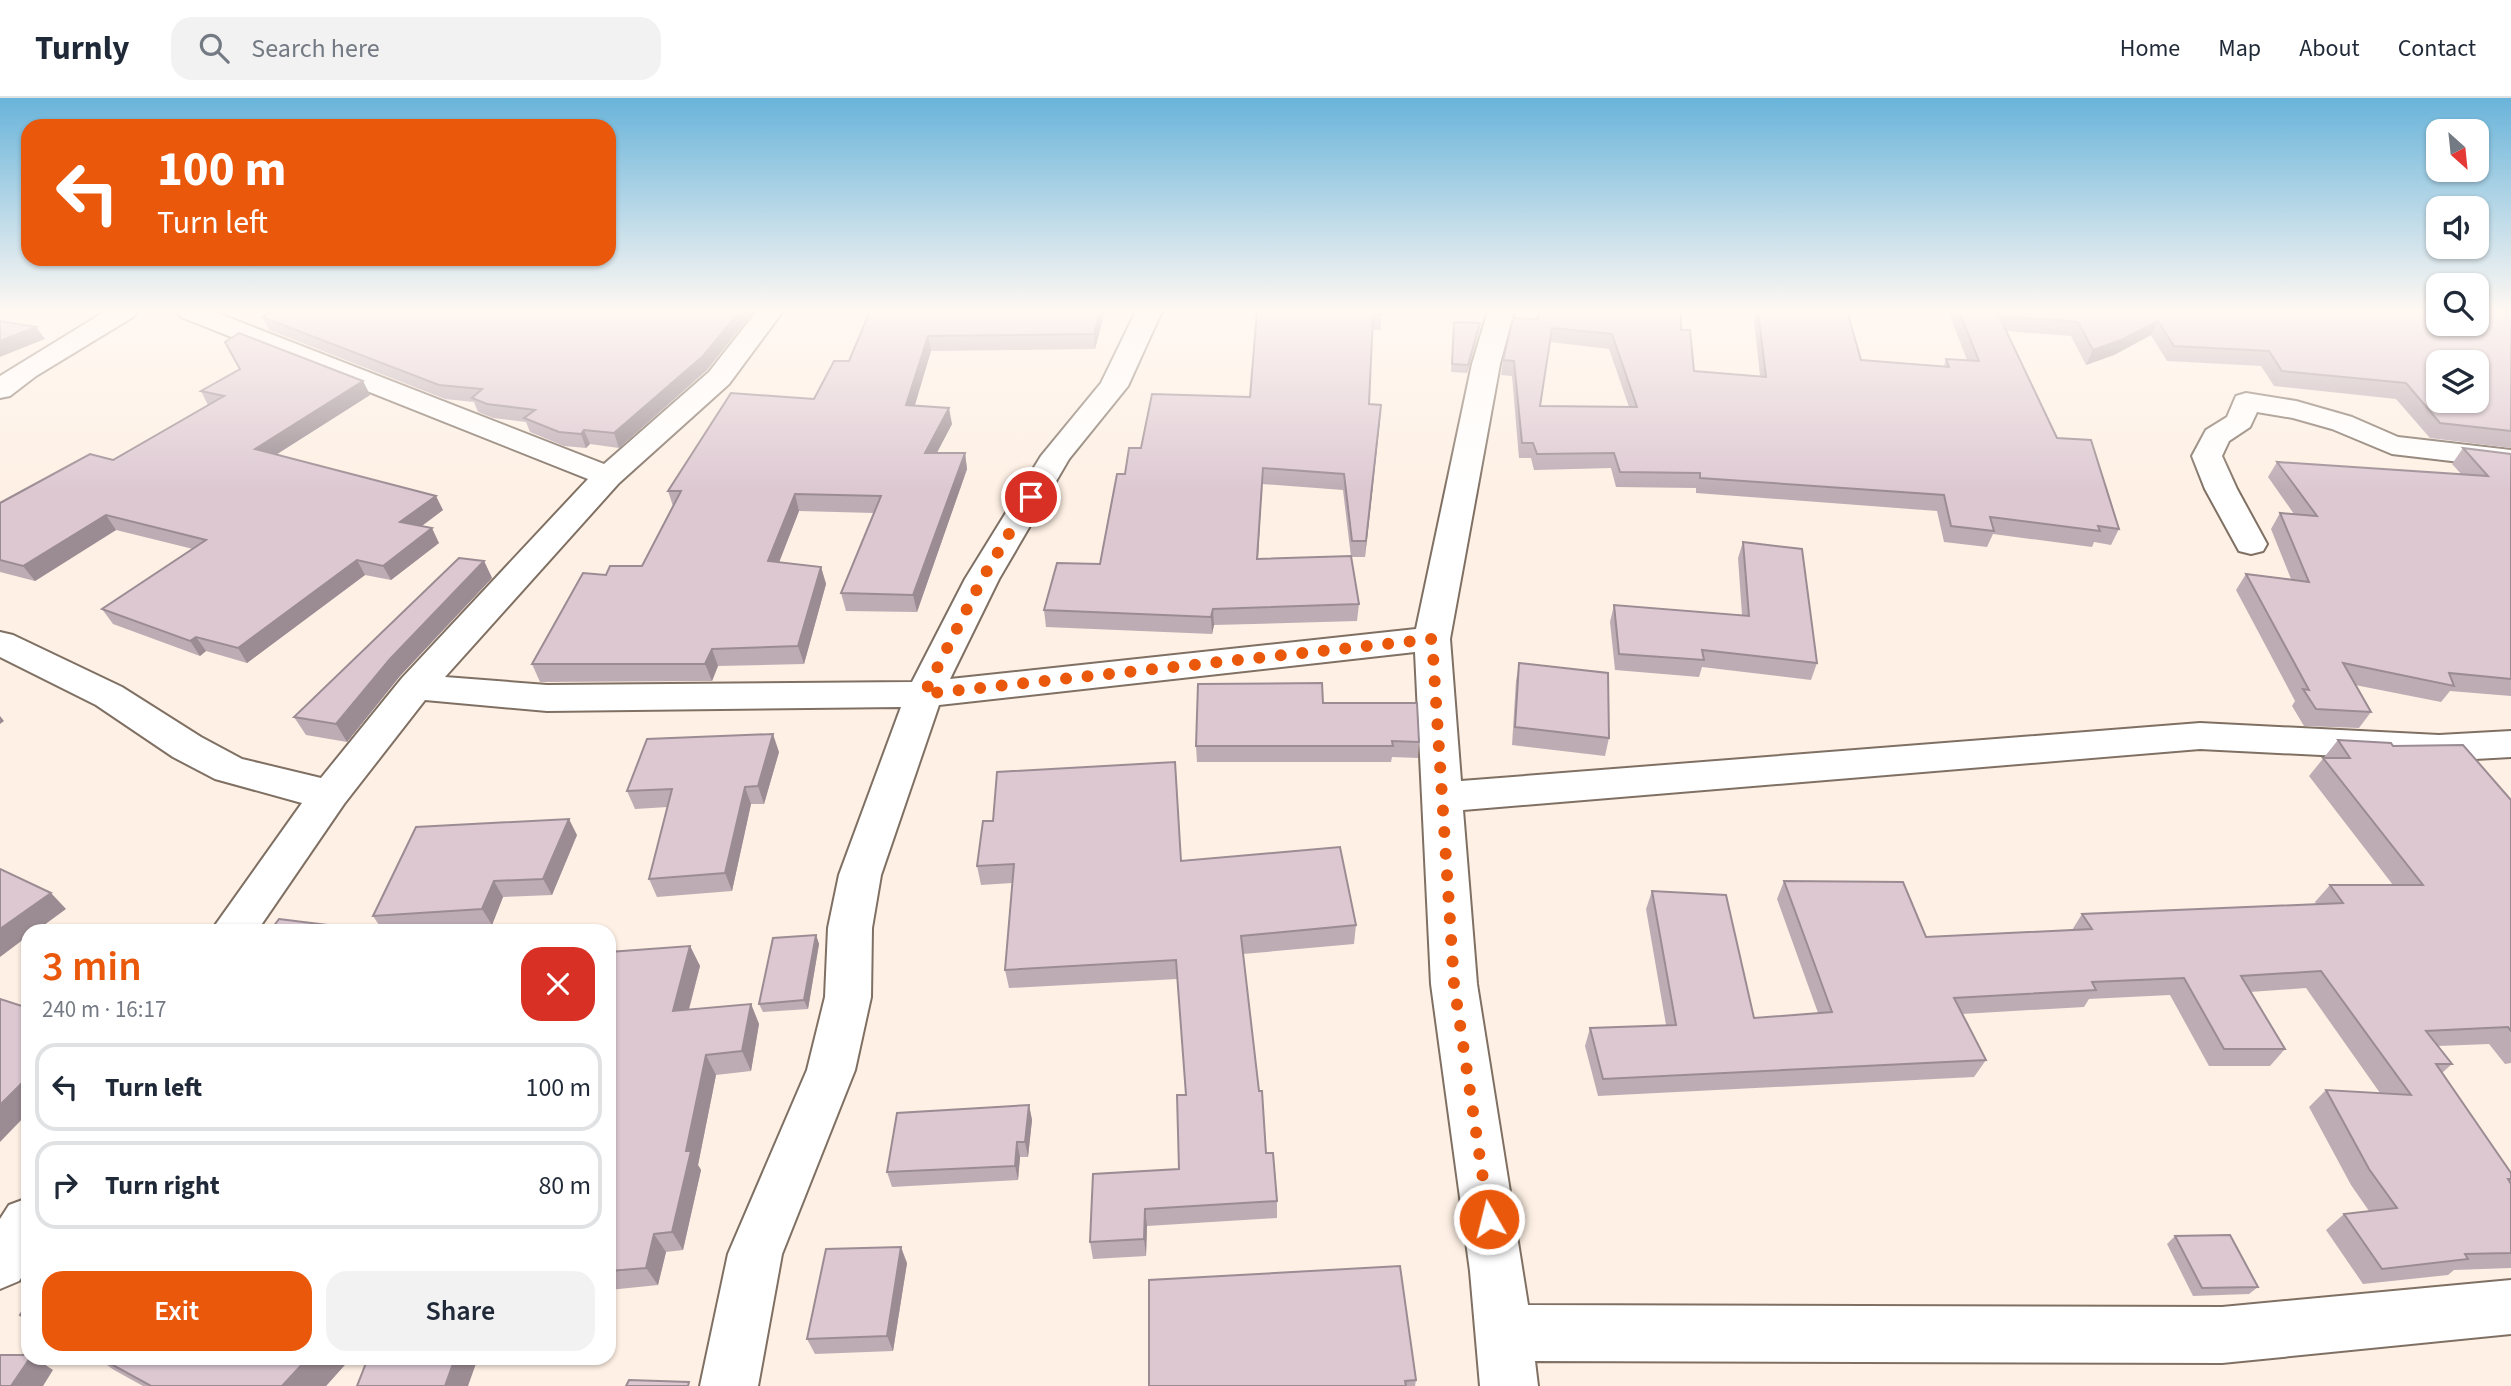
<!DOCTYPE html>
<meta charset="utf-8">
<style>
:root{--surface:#fff;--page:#f2f2f3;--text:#1f2937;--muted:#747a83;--line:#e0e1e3;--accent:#ea580c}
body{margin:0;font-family:"Source Sans 3",sans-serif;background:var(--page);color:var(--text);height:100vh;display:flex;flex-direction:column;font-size:26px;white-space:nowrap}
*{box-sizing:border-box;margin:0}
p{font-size:23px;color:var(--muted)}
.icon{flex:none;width:38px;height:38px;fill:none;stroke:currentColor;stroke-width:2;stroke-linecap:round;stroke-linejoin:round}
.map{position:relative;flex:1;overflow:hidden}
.details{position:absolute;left:21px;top:826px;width:595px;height:441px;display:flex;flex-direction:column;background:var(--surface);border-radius:21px;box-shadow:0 2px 5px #0004}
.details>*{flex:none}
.hud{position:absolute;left:21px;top:21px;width:595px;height:147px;border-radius:21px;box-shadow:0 2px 5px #0004;background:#ea580c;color:#fff;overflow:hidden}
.needle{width:46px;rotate:153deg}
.buttons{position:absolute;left:2426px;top:21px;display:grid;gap:14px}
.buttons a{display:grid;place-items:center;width:63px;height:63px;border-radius:14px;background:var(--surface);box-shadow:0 2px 5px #0004;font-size:35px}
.pin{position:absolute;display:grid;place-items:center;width:60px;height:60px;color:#fff;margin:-30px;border:4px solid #fff;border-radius:50%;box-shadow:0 2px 7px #0007}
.me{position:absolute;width:77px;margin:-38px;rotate:352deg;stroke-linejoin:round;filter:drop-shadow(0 0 5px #0008)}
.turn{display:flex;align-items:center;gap:24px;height:147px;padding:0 21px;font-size:32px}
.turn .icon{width:91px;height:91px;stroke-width:2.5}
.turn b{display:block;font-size:49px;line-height:60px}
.round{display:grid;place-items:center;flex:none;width:74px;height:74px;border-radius:21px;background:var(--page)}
.headline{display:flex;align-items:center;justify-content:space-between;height:119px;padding:0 21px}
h1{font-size:42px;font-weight:600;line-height:52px;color:var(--accent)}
.primary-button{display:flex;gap:14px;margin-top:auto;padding:14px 21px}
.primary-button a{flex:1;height:80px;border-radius:21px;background:var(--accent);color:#fff;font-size:28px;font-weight:600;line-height:80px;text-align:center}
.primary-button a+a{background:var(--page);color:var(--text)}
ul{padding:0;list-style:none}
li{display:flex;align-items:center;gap:21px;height:88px;margin:0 14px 10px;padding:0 7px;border:4px solid var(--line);border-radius:21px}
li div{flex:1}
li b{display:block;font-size:26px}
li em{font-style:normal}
header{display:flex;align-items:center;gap:42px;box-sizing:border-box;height:98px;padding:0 35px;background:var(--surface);border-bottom:2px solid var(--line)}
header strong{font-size:33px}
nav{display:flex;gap:38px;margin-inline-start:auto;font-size:24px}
.search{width:490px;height:63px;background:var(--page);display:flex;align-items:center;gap:18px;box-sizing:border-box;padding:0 24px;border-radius:21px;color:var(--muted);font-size:26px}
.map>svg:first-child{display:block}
</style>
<header>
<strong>Turnly</strong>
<div class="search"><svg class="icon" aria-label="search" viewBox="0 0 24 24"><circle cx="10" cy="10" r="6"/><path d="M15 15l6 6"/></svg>Search here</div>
<nav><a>Home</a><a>Map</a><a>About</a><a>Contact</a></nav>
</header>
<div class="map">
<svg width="2511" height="1288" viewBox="0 0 2511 1288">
<rect width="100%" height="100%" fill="#fef0e4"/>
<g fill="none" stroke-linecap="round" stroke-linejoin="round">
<!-- minor casing -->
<g stroke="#7f7063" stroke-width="4">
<g id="minor">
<path d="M106,213h31l-4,6 -97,59 -26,20 -10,2v-22z"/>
<path d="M177,213h35l392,153 105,-92 48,-61h26l-54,73 -110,99 -174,194 102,8 365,-3 53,-103 76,-123 60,-73 35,-72h26l-34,75 -59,73 -70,120 -49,100 466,-50 56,-265 16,-53h26l-14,53 -50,275 11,142 739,-58 239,12 72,-4v26l-72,4 -239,-12 -737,61 14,174 51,321 694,2 289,-27v54l-289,29 -687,-2 3,25h-58l-10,-115 -39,-287 -16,-332 -476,53 -58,170 -9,53 -1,69 -16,73 -73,184 -24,132h-58l28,-132 79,-184 18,-73 3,-69 11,-53 62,-168 -354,4 -122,-11 -81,104 -87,127h-46l91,-128 -87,-24 -42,-22 -77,-52 -96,-48v-25l13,3 109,52 79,50 41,22 79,19 81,-100 186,-199 -407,-162z"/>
<path d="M2246,295l50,8 56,16 46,20 113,13v18l-119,-14 -60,-25 -39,-11 -36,-6 -7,15 -21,14 -7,15 15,33 30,55 -4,7 -12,3 -12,-3 -34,-62 -13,-33 14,-26 21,-13 9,-21z"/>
<path d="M28,1100v70l-9,13 -19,8v-70l9,-14z"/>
</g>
</g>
<!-- minor -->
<use href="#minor" fill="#fff" fill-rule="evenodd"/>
</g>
<!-- wall -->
<g fill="#beacb5" fill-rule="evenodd">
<path d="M272,213h482l-47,59 -88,78 -29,-4 -4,4 -22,-2 -34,-14 -4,-10 -33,-4 -15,-6 -4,-10 -29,-3 -176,-69 -7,-13z"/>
<path d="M870,213h235l-10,38 -164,2 -17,55 38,18 -15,29h28l2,16 -50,143 -71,-1 -5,-18 33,-80 -75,-2 -20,51 42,5 5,17 -22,80 -86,2 -6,15 -172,1 -8,-18 74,-89 36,-9 31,-60 -5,-15 146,-92 35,-38z"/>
<path d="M1257,213h148h-24v19h-9l-3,74 11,16 -15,137h-14l-8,-67 -81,-6 -4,75 101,45 -2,17 -143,4 -2,9 -166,-7 -2,-17 56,-46 25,-90 16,-26 109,-51z"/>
<path d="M1537,213h144v19l13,41 66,5 -7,-65h94l14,49 83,6 2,-7 21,1 -19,-49h563v137l-81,-10 -34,-39 -122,-13 -13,-20 -94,-5 -16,-26 -37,20 -28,10 -15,-29 -65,-5 51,107 62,91 -8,16 -17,-3 -2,5 -99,-13 -6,13 -43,-5 -7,-31 -241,-18v-5l-80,-1 -5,-19 -77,2 -3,-12h-12l-7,-82 -11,-1 2,-15 34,-41zM1550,244l59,7 20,58 -89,-1z"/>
<path d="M1454,224l26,1 -1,8 -12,42 -16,-1z"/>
<path d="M363,283l7,14 -93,59 166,56 -21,16 17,17 -48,37 -26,-5 -118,88 -41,-12 -6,5 -87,-32 -11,-15 91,-60 -77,-19 -81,51 -35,-9v-69l113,-43 95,-55 -7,-14z"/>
<path d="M2463,350l48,6v242l-61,-5 -9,11 -86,-17 16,27 -12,16 -55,-2 -12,-20 3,-5 -59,-111 10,-16 45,5 -20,-50 9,-16 14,1 -26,-37 9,-15 185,13 -10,-11z"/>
<path d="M1743,444l74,121 -6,17 -109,-13 -3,10 -84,-7 -5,-48 4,-17 128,10 -4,-57z"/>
<path d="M484,463l8,17 -92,98 -53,66 -41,-7 -12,-18z"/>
<path d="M1519,565l90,75 -4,18 -93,-11 4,-64z"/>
<path d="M1323,605l96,39 -1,16 -26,-1 -1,5h-194l-1,-16z"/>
<path d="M2338,642l55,6 118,54v263l-6,1 -16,-20 -51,2 14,18 -10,9 69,100v95l-57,2 -6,5 -85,9 -37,-54 18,-16 25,-3 -18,-26 -42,-78 17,-17 54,3 -74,-105 -56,4 35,57 -15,17h-61l-39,-71 -81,4 -5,8 -122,7 24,46 -12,17 -376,19 -13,-50 5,-18 76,-3 -20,-116 6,-18 102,127 64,-5 -41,-114 7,-18 142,56 146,-7 10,-16 234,-10 -1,-2 15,-17h63l-84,-109z"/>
<path d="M779,654l-15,52h-13l-19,87 -75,6 -8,-18 19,-72 -33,2 -8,-18z"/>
<path d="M983,723l198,40 175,64 -2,19 -111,10 23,199 11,48v17l-130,8 -1,30 -53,3 -3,-17 89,-73 7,-74 -9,-116 -168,9 -4,-18 7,-87 -31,2 -4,-19z"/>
<path d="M577,737l-25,60 -49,2 -11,28 -109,6 -10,-15z"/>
<path d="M816,837l3,9 -11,65 -45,3 -4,-8z"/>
<path d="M690,848l10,20 -11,44 62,-6 8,20 -8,47 -35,4 -18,90 3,5 -18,80 -17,2 -8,33 -49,5v-338z"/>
<path d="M1029,1007l3,15 -4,37h-8l-2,23 -126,7 -5,-15z"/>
<path d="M2175,1138l83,51 -9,7 -56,2 -26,-52z"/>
<path d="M907,1165l-14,88 -78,3 -8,-15z"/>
<path d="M97,1260h254l-25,28h-183l-29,-16z"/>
<path d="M1416,1282l-1,6h-266z"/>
</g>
<!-- shaded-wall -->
<g fill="#9b8c93">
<path d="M740,213h14l-47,59 -88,78 -5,-15z"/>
<path d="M1100,213h5l-10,38 -1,-15z"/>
<path d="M2158,223l-7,14 -37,20 -28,10 7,-15z"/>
<path d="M1480,225l-1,8 -12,42 1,-8z"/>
<path d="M36,229l9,12 -45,18v-16z"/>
<path d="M928,238l3,15 -21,71 -4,-17z"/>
<path d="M363,283l7,14 -107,68 -8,-14z"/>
<path d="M1381,307l-1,15 -15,137 1,-16z"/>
<path d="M949,310l3,16 -24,45 -3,-16z"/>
<path d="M584,332l6,14 -4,4 -5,-14z"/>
<path d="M965,355l2,16 -50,143 -4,-17z"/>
<path d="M1263,370l-1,16 -5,91v-16z"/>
<path d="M795,396l4,17 -26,67 -5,-17z"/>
<path d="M436,398l7,14 -35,26 -8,-14z"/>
<path d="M106,417l10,15 -81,51 -12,-15z"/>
<path d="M432,430l7,15 -48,37 -8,-14z"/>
<path d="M357,462l8,15 -118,88 -9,-15z"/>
<path d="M484,463l8,17 -92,98 -53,66 -11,-18 54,-65z"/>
<path d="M821,469l5,17 -22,80 -6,-18z"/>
<path d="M1213,511l1,16 -2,9 -1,-17z"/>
<path d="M196,539l10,14 -6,5 -10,-15z"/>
<path d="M712,551l6,17 -6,15 -7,-17z"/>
<path d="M0,618l4,5 -4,3z"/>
<path d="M773,636l6,18 -15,52 -6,-18z"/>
<path d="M745,689l6,17 -19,87 -7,-18z"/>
<path d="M569,721l8,16 -25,60 -9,-16z"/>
<path d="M494,783l9,16 -11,28 -10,-16z"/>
<path d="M51,795l15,16 -30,22h-8v5l-28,21v-28z"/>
<path d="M816,837l3,9 -11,65 -4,-9z"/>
<path d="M690,848l10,20 -17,65 -10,-20z"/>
<path d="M751,906l8,20 -8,47 -9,-20z"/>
<path d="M706,957l10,20 -18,90 3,5 -18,80 -11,-18 14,-81z"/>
<path d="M28,979v36l-28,29v-37z"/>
<path d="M1029,1007l3,15 -4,37 -3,-15z"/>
<path d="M1017,1044l3,15 -2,23 -3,-14z"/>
<path d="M1145,1111l2,17 -1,30 -2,-17z"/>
<path d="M654,1136l12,18 -8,33 -12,-17z"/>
<path d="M901,1149l6,16 -14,88 -6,-15z"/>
<path d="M30,1260h5l18,12 -10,16h-32z"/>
<path d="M308,1260h43l-25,28h-44z"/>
<path d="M455,1260h23l-10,28h-23z"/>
</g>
<!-- building -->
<g fill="#ddc8d2" stroke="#9b8c93" stroke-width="2" fill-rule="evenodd">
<path d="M272,213h468l-37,45 -89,77 -30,-3 -3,4 -22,-2 -35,-14 11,-8 -48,-6 -15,-6 10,-9 -43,-4 -177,-68z"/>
<path d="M870,213h230l-6,23 -166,2 -22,69 43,3 -24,45h40l-52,142 -72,-2 40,-97 -86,-2 -27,67 53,6 -23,79 -86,3 -7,15h-173l51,-91 23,2 4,-9h32l39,-75h-13l63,-98 83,6 20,-38h15z"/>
<path d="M1257,213h124l1,4h-9l-4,89 12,1 -15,136h-14l-8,-67 -81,-6 -6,91 94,-3 8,48 -146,5 -2,8 -167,-7 13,-47 43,1 17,-90h8l4,-26h12l11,-54 98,3z"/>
<path d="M1539,213h142v19h9l4,41 72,6 -8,-66h89l14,49 88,7 -3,-8 33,2 -20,-50h479v13h38v-13h35v120l-71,-8 -34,-40 -124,-12 -13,-20 -95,-5 -16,-25 -37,19 -28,10 -15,-28 -79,-6 58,122 34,2 28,89 -21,-3 2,5 -110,-14 4,14 -43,-5 -7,-31 -244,-17v-5l-80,-1 -6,-19 -77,1 -4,-11h-11l-8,-82 -11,-1 10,-42 25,1zM1552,230l60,6 25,73 -97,-1zM2438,264h38v39h-38z"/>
<path d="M0,223l36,6 -36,14z"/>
<path d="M1454,224l26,1 -12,42 -16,-1z"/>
<path d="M239,235l124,48 -108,68 181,47 -36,26 32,6 -49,38 -26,-6 -119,88 -42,-11 -6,4 -88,-32 104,-69 -100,-25 -83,51 -23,-6v-57l90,-49 23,6 111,-64 -23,-5 39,-22 -15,-27z"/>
<path d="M2463,350l48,6v225l-62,-6 5,13 -111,-23 28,49 -55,-3 -13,-20 6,1 -63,-116 63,8 -29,-69 37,3 -40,-54 211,14z"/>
<path d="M1743,444l59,7 15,114 -115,-13 2,10 -85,-6 -5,-49 135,11z"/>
<path d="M459,460l25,3 -94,98 -54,65 -42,-7z"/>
<path d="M1519,565l89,10 1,65 -94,-11z"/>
<path d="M1322,585l1,20h94l2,39 -27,-1 1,5h-197l2,-62z"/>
<path d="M773,636l-15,52 -13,1 -20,86 -76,6 23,-90 -45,2 20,-52z"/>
<path d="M2338,642l53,3 2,3 70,-1 48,55v231l-3,-4 -82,4 26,33h-16l75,109v6h-3l3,5v69l-46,1 3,5 -86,10 -38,-55 53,-6 -28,-39 -43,-79 85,5 -90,-124 -80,5 44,73h-61l-40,-71 -92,4 4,8 -142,8 32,62 -383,19 -13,-51 86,-3 -24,-134 74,4 28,123 78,-6 -48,-131 119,1 23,55 166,-8 -10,-15 261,-11 -13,-18h93l-100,-127h27z"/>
<path d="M1175,664l6,99 159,-14 16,78 -115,11 18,155h3l4,62h7l4,48 -132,8 -1,30 -54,3 3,-68 86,-5 -2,-74h9l-10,-135 -171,10 9,-106 -37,2 6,-45h10l4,-49z"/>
<path d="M569,721l-26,60 -49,2 -12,28 -109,7 43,-89z"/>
<path d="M0,771l51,24 -51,36z"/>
<path d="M279,821l65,8 -4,4h-70z"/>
<path d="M816,837l-12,65 -45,4 14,-66z"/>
<path d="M690,848l-17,65 78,-7 -9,47 -36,4 -20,96h5l-19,81 -18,2 -8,34 -37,3v-319z"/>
<path d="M0,901l28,9v69l-28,28z"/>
<path d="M1029,1007l-4,37h-8l-2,24 -128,6 10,-59z"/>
<path d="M2230,1137l28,52 -56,1 -27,-52z"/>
<path d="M901,1149l-14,89 -80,3 19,-90z"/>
<path d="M1400,1168l16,114 -11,1 1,5h-257v-106z"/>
<path d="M28,1205v17l-8,-5z"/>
<path d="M0,1257h28v3h2l-19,28h-11z"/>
<path d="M100,1260h208l-26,28h-131z"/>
<path d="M368,1260h87l-10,28h-88z"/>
<path d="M629,1282l60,2 -1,4h-62z"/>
</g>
<!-- sky -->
<linearGradient id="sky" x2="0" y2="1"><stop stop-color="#69b4da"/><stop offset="0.54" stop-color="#fff8f3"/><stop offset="1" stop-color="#fff8f3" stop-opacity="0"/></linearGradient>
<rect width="2511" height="393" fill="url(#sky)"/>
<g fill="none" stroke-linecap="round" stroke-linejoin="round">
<!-- route -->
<path stroke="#ea580c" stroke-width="12" stroke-dasharray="0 21.6" d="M1031,399l-49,82 -58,115 508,-55 22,345 35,235"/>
</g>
</svg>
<div class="buttons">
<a><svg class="needle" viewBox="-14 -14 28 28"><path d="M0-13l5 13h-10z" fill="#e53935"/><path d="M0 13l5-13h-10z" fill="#747a83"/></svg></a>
<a><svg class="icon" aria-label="sound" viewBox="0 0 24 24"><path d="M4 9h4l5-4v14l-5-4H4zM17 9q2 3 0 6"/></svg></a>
<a><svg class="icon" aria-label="search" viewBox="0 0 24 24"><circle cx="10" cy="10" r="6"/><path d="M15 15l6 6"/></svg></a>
<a><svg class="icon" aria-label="layers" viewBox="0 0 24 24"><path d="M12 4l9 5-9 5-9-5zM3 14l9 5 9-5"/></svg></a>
</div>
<div class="pin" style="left:1031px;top:399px;background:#d93025"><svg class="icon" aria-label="arrive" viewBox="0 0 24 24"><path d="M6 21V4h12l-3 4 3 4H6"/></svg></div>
<svg class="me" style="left:1489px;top:1121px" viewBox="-20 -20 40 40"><circle r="17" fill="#ea580c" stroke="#fff" stroke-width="3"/><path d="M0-11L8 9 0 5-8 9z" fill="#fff"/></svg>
<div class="hud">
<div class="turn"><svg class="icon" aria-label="left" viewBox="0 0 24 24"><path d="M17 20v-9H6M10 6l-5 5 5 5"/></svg><div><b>100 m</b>Turn left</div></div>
</div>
<section class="details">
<div class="headline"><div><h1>3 min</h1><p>240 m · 16:17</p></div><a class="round" style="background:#d93025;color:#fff"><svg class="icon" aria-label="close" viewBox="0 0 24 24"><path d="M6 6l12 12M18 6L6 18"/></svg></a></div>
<ul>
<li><svg class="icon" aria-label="left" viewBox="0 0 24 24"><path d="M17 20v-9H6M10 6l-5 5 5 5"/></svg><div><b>Turn left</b></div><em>100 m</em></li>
<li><svg class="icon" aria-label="right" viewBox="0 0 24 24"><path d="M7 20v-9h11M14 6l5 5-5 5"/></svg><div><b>Turn right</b></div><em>80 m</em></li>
</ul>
<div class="primary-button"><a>Exit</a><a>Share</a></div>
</section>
</div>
